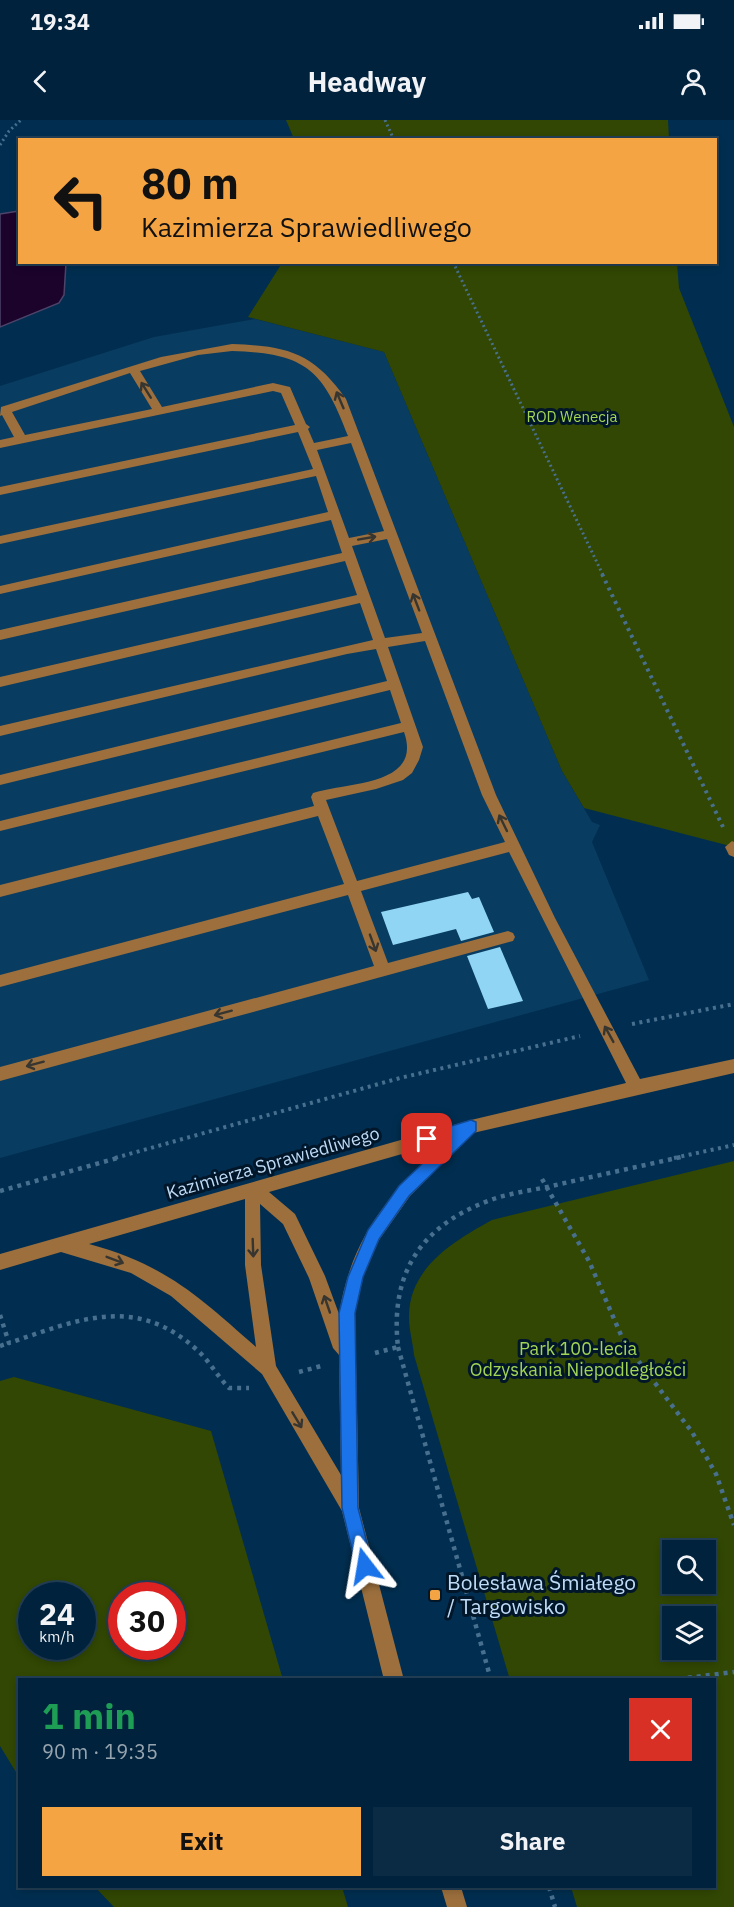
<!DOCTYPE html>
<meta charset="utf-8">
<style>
:root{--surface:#01223c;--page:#0b2a43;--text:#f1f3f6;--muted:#96a4af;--line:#233f56;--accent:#f4a443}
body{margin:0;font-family:"IBM Plex Sans",sans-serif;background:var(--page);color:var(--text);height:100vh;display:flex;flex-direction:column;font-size:22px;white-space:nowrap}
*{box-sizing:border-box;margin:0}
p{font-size:20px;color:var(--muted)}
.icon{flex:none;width:33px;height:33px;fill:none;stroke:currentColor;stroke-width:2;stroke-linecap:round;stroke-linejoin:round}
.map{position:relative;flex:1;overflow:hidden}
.drawer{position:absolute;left:18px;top:1558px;width:698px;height:210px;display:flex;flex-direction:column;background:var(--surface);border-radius:0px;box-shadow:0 3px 9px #0003,0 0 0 2px var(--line)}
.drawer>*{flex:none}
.guide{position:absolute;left:18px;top:18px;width:699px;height:126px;border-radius:0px;box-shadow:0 3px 9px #0003,0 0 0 2px var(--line);background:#f4a443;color:#111;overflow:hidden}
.controls{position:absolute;left:662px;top:1420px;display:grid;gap:12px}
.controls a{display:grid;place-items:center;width:54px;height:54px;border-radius:0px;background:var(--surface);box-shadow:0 3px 9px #0003,0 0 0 2px var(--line);font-size:30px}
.speed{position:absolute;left:18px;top:1462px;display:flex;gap:12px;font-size:30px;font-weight:700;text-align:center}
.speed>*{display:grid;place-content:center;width:78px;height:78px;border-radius:50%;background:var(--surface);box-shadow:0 3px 9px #0003,0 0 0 2px var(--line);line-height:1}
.speed small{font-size:15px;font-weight:400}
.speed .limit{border:9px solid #d22;background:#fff;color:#111}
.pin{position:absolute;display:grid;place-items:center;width:51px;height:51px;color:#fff;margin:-26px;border-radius:12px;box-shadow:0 3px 9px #0006}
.me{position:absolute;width:66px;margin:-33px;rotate:346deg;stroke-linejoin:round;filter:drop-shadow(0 0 4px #0008)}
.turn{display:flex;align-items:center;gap:21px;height:126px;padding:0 24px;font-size:27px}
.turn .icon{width:78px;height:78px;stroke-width:2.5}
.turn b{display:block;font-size:42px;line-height:51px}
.round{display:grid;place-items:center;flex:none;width:63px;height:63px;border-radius:0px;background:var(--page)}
.overview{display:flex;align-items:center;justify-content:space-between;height:102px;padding:0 24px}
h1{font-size:36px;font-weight:700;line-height:45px;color:#1e9e55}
.action{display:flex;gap:12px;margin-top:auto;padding:12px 24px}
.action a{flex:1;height:69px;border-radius:0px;background:var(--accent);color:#111;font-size:24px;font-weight:700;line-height:69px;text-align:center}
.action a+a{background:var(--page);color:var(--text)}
.status{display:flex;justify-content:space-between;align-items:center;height:42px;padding:0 30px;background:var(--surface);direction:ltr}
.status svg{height:16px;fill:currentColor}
header{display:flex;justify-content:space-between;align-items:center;height:78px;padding:0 24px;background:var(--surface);font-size:27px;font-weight:700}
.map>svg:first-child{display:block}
</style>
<div class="status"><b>19:34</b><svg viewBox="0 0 49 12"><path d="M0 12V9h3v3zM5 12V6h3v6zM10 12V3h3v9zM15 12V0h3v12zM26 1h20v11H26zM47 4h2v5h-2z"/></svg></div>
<header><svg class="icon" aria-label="back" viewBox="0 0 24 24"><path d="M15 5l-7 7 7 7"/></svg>Headway<svg class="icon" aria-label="person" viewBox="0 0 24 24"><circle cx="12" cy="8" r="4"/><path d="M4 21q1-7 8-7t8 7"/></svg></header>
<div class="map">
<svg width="734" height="1787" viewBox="0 0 734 1787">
<rect width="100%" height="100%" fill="#012e50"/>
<!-- built -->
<path fill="#093c61" d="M255,199l129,33 178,419 30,51 8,3 -8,17 57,138 -649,178v-772l154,-49z"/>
<!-- green -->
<g fill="#314703" fill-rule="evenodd">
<path d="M286,0h382l1,19h-375z"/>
<path d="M282,143h395l2,25 55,139v420l-150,-39 -22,-37 -178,-419 -136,-35z"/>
<path d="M734,1041v746h-157l-6,-20h143v-207h-204l-96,-325c-1,-12 -5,-25 -5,-37 -1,-50 45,-77 83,-98zM672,1431h33v33h-33zM672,1497h33v33h-33z"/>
<path d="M14,1257l197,54 72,249h-263l-1,97 -19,-31v-365zM32,1476h50v51h-50zM122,1476h50v51h-50z"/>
<path d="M95,1767h247l6,20h-234z"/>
</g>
<!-- water -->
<path fill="#1b032c" stroke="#4c4469" stroke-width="1.5" d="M19,91l1,51 46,1 -2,32 -5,8 -59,24v-113z"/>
<!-- building -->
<g fill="#90d5f3">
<path d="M468,772l4,7 7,-2 15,35 -33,9 -5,-12 -63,16 -12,-33z"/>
<path d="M500,827l23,54 -35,8 -21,-53z"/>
</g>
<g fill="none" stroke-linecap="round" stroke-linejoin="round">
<!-- path-far2 -->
<g stroke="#486f8e" stroke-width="3" stroke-dasharray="2 3" stroke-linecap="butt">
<path d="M385,0l9,20"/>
<path d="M0,25l9,-14 12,-11"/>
<path d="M453,142l150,313"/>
</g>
<!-- path-far1 -->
<g stroke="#486f8e" stroke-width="4" stroke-dasharray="3 4.5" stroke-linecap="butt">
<path d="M602,454l121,253"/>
<path d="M632,904l102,-20"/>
<path d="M115,1038l285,-80 180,-42"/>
<path d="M674,1038l60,-13"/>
</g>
<!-- path -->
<g stroke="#486f8e" stroke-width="4.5" stroke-dasharray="4 5" stroke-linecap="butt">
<path d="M542,1059l47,82 35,81 68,90 24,42 18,51"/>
<path d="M0,1071l121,-34"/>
<path d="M0,1195l9,28c68,-23 126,-49 187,6 13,11 21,27 33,39h20"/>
<path d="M0,1226l9,-3"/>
<path d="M398,1227l93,333"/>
<path d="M375,1233l23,-6c-8,-72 21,-120 90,-146 23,-9 49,-11 72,-17 40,-9 81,-18 121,-27"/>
<path d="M299,1252l22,-6"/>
<path d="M670,1560l64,-8"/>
<path d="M549,1767l6,20"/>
</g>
<!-- minor -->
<g fill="#9c6f3d" fill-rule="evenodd">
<path d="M232,224c55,2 81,8 114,55l150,396 59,123 85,161 94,-20v14l-261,60 -63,63 -31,44 -16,37 -8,36 4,195 45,172h-20l-42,-169 -80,-137 -91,-78 -40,-23 -70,-21 -61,18v-16l471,-134 155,-37 -117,-231 -148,39 27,72 120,-32 5,2 2,4 -2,4 -513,140v-14l374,-101 -26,-71 -348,92v-12l344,-91 -26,-68 -318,81v-12l314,-79 -3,-9 2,-4c35,-11 110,-7 91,-61l-404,99v-10l401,-98 -11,-33 -390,95v-10l387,-94 -11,-32 -29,5 -347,82v-10l373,-86 -13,-37 -360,84v-10l357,-82 -12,-34 -345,79v-10l342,-77 -11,-33 -331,74v-8l328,-74 -12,-36 -316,68v-8l313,-67 -15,-37 -298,63v-8l295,-62 -14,-32 -8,-2 -273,57v-8l14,-3 -12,-22 -2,1 1,-9 160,-50zM232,231c73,2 91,18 116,85l-34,7 -6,-14 2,-2 -4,-3 -16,-37 -17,-4 -111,24 -22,-36 58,-16zM130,253l22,36 -127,26 -13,-23zM351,323l33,88 -35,7 -32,-88zM387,419l35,94 -37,5 -33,-92zM425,521l57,154 23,47 -148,39 -31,-81 50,-11 27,-9 9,-7 7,-13 4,-13 -35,-100zM444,1022c-55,53 -92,93 -105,172l-14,-38 -30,-62 -26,-22zM245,1079v66l11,82c-58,-51 -90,-82 -167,-103zM260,1084l23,20 26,54 24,70 6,7 2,120 -65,-109 -15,-101z"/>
<path d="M732,721l2,1v15l-5,-2 -4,-8z"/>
<path d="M441,1767h20l6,20h-20z"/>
</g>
</g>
<!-- one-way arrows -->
<defs><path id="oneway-shaft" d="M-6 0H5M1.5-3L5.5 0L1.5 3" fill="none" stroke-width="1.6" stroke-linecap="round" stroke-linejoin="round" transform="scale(1.5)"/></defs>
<g stroke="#373530">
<use href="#oneway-shaft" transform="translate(146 270) rotate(-122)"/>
<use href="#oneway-shaft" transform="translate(340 280) rotate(-113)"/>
<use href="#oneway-shaft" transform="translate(367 418) rotate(-10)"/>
<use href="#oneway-shaft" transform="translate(416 482) rotate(-111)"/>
<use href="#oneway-shaft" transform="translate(503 703) rotate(-116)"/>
<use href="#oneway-shaft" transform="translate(373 823) rotate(70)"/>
<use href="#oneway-shaft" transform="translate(223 893) rotate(165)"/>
<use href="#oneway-shaft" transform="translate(609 914) rotate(-119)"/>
<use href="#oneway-shaft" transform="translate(35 944) rotate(165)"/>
<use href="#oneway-shaft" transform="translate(253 1128) rotate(88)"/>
<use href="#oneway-shaft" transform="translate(115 1140) rotate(21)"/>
<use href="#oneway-shaft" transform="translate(327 1184) rotate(-109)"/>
<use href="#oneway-shaft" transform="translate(297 1300) rotate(59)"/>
</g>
<!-- route -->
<path fill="#1a73e8" stroke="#114b97" stroke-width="1.5" d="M471,1000l5,2v9l-67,65 -30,43 -16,38 -8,36 3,195 15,58 -2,6 -6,2 -6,-2 -3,-6 -14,-58 -3,-195 9,-36 20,-47 31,-44 48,-46 -20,5 -7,-6 2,-4z"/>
<!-- markers -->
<rect fill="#f4a443" stroke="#011629" stroke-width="2" x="429" y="1469" width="12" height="12" rx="3"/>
<g text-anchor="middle" stroke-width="6" stroke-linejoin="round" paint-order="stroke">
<!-- far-park labels -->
<g font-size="15" fill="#a3d555" stroke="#011629">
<text x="572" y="302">ROD Wenecja</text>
</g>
<!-- street labels -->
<g font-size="18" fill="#bfdbf6" stroke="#011629">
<text transform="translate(273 1043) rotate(-16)" y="6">Kazimierza Sprawiedliwego</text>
</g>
<!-- park labels -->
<g font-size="18" fill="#a3d555" stroke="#011629">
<text x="578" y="1235">Park 100-lecia<tspan x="578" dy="21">Odzyskania Niepodległości</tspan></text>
</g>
<!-- near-poi labels -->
<g font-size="21" fill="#bfdbf6" stroke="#011629" text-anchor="start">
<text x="447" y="1470">Bolesława Śmiałego<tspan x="447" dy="24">/ Targowisko</tspan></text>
</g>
</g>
</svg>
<div class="controls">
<a><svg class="icon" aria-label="search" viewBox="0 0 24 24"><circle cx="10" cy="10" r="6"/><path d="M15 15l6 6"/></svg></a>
<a><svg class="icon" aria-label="layers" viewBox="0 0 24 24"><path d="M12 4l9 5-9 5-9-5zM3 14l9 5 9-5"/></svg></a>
</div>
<div class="speed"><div>24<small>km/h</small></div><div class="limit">30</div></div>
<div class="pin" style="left:427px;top:1019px;background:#d93025"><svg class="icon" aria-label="arrive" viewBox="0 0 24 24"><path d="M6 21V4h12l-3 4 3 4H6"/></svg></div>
<svg class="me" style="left:365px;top:1446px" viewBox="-20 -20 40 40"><path d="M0-17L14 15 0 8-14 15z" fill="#1a73e8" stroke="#fff" stroke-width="4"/></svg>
<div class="guide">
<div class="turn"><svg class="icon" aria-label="left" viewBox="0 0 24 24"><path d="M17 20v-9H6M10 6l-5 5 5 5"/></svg><div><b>80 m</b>Kazimierza Sprawiedliwego</div></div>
</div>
<section class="drawer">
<div class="overview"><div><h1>1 min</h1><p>90 m · 19:35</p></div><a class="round" style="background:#d93025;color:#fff"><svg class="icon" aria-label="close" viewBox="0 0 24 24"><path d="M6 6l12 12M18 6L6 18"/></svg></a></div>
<div class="action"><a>Exit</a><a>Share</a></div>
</section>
</div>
